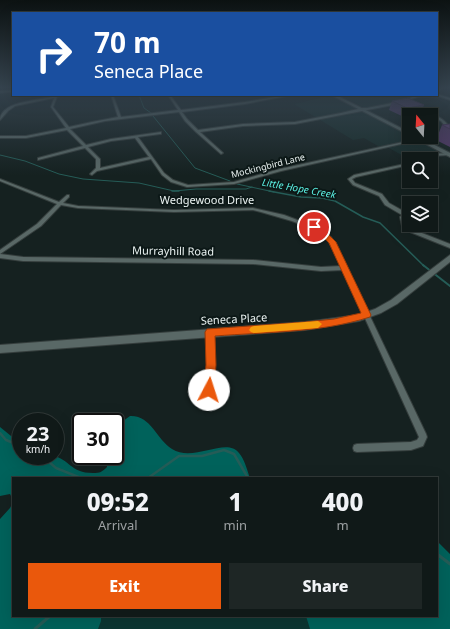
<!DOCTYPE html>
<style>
:root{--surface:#101918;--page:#1e2625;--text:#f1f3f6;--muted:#9ca0a2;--line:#303837;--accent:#ea580c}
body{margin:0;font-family:"Noto Sans",sans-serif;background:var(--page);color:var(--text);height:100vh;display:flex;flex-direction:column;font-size:15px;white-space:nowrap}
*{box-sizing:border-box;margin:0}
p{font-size:13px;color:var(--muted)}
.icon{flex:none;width:22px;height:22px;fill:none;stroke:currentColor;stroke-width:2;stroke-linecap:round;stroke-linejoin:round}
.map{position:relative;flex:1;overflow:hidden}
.drawer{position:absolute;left:12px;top:477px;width:426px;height:140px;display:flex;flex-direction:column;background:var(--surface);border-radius:0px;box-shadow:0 4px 16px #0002,0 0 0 1px var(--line)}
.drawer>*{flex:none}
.banner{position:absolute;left:12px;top:12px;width:426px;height:84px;border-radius:0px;box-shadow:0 4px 16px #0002,0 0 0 1px var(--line);background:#1a4fa0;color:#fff;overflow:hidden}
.needle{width:26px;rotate:342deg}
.tools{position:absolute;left:402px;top:108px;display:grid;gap:8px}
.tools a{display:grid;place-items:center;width:36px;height:36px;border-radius:0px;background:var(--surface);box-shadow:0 4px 16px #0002,0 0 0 1px var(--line);font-size:20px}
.speed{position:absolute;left:12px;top:413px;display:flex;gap:8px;font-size:20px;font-weight:700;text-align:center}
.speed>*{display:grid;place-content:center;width:52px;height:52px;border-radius:50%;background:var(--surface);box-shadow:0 4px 16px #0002,0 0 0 1px var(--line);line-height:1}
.speed small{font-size:10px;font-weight:400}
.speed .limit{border:2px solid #111;border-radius:6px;background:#fff;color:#111}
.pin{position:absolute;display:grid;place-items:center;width:34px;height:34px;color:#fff;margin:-17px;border:2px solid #fff;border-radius:50%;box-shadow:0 1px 4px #0007}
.me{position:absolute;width:44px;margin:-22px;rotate:5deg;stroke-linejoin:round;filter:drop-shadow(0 0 3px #0008)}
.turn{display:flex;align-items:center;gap:14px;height:84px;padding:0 16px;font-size:18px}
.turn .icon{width:52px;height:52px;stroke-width:2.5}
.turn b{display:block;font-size:28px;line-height:34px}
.eta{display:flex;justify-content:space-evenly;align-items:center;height:68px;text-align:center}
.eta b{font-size:24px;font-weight:800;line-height:28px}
.action{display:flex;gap:8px;margin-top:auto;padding:8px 16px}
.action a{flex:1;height:46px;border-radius:0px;background:var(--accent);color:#fff;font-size:16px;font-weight:800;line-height:46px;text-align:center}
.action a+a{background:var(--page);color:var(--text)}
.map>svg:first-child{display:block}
</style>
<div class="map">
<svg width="450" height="629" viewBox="0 0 450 629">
<rect width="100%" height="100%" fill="#152120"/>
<!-- built -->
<g fill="#172c2a">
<path d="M315,95h17l77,40v2h4l26,13 -32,8 -18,-10 -11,-2 -14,-8 -11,2 -59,-36 27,-6z"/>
<path d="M339,95h81l-20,7 -33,7z"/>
</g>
<!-- green -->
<path fill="#0b3632" d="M0,531l13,85h424l13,13h-450z"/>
<!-- forest -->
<g fill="#00625b">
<path d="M130,416c21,-1 26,23 42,33 22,14 54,-13 67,4 6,7 8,17 11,25h-237v22l-3,-6 -10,2v-69l16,13h5v16c10,0 22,-2 32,0 17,3 17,17 40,17 7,0 9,-1 14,-6v-5l-5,-6h13v-29z"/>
<path d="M13,502v114h88v5l-3,8h-98v-110l10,-11z"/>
<path d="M437,541l13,13v75h-140l-4,-13h131z"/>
</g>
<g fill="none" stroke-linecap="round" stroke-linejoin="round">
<!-- stream-far4 -->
<g stroke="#255c57" stroke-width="1">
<path d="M139,95l5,13 7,5"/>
<path d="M153,116l42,52 35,13"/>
<path d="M0,155l25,6 34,13 24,5 56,4 35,8 22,-2h50l6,-2"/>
<path d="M237,184l37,8"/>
</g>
<!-- stream-far3 -->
<g stroke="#255c57" stroke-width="1.5">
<path d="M172,191h7"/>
<path d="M269,191l32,6 21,1 13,3 28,16 17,6 44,43"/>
</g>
<!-- stream-far2 -->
<path stroke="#255c57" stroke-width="2" d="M423,265l27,21"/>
<!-- stream-far1 -->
<g stroke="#255c57" stroke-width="2.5">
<path d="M0,433l6,7 15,6"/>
<path d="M42,456l14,12 25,10"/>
<path d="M148,478l31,-22h23l22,-6 10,4 14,24"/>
</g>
<!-- stream -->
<g stroke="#255c57" stroke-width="3">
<path d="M437,554l13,10"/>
<path d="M35,629l15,-13"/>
</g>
<!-- street casing -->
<g stroke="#353e3d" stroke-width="2">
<g id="street">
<path d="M444,87h3l-10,4v-2z"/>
<path d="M12,90l-1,2 -11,1v-2z"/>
<path d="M437,94l13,4v2l-15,-5z"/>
<path d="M59,95h3l-5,2 -4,10 16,20 23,-5 26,-5 -7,-22h2l8,22 57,-7 -10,-15h2l11,15 64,-8 42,-7h5l-47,9 -63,8 5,7 11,11 45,-6 52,-2 46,-9 21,-5h5l30,-6 22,-7h4l-25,9 -103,20 -52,2 -43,6 22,20 1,1 -2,1 -25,-22 -11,-11 -6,-9 -74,9 -35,8 16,16 25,-6 50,-7v2h-1l-22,3 26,36 9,7 15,5 46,-3 46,-13 146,-32h5v-1l13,-3 2,1 -165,37 -47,13 -47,3 -16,-5 -9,-7 -11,-16 -54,12 -5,4 -2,-1 6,-6v-9l-11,-11 -47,12v-2l45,-12 -16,-16 -41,8h-26v-2h26l40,-8 -15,-21 3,-9 -39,8 -7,5 -8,9c1,-21 44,-19 59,-25zM135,138l14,19 -49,11v-9l-12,-12 23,-6z"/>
<path d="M414,107h2c11,5 34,11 34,25l-9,-11 -10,-5v-1h-3l-14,-6z"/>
<path d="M450,153v2l-20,1 -8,3h-5l12,-5z"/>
<path d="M409,163v2l-53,12 -4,2 3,4 27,11 7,9 16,9 4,-2v3l-5,4 2,9 3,2 41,16v4l-45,-18 -3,-4 -2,-9 2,-2 -17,-10 -6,-9 -26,-11 -5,-6 6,-4z"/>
<path d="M0,179l59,23 8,-7h2v2l-6,6 15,3 96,4 79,-2 31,7 32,12 15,10 7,12 88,185 1,3 -4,9 -12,4 -54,2 -3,-1 -1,-3 1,-3 3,-1 54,-2 6,-2 2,-3 -76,-167 -22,1 -68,-7 -230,-3 -23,-3v-4l23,3 230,3 68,7 21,-1 -13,-24 -8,-8 -8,-5 -21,-8 -31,-9 -8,-2 -79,2 -96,-4 -17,-3 -20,21 -41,28v-4l37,-26 20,-20 -57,-23z"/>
<path d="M429,201l2,1v1h-6z"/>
<path d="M208,330h4l1,2 1,33 -1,25 -1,2 -3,1 -3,-1 -1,-2 3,-25 -1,-33z"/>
</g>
</g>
<!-- secondary casing -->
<g stroke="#353e3d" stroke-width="2">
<g id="secondary">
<path d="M331,95h5l73,37v3z"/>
<path d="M413,137h6l31,16v4z"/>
<path d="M450,255v7l-53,42 -16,9 -22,8 -54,9 -305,23v-8l305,-23 53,-7 17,-6 16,-9z"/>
</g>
</g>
<!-- street -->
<use href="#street" fill="#596866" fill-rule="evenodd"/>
<!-- secondary -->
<use href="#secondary" fill="#596866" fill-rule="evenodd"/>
</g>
<!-- wall -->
<g fill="#543869">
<path d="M392,101l28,13 -4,1h-7v1l-5,1 -15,-7z"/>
<path d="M450,124v23l-14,-7 6,-15z"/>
</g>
<!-- shaded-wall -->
<path fill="#452e55" d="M424,105l-4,9 -4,1h-7v1l-5,1 3,-9z"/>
<!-- building -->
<g fill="#62417a" stroke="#452e55">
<path d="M408,98l16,7 -17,3 -15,-7z"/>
<path d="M450,124v5l-8,-4z"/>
</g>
<!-- sky -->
<linearGradient id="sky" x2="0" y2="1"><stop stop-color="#0c1212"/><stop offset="0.5" stop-color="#35434e"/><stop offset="1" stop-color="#35434e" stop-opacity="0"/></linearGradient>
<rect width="450" height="175" fill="url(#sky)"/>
<!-- route -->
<path fill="#ea580c" stroke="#983908" d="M314,225l14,9 8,8 35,73 -1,2c-50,16 -104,15 -155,19l1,29 -2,25 -1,3 -4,1 -4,-1 -2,-3 3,-25 -1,-33 2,-3 98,-7 29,-3 27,-6 -32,-70 -6,-6 -12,-8 -1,-2z"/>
<!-- slow -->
<path fill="#f59e0b" d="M318,321l4,3 -4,4 -64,5 -3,-1 -2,-2 2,-3 3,-1z"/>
<g text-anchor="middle" stroke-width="4" stroke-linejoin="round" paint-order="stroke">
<!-- far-street labels -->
<g font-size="9" fill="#ebf3f2" stroke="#0c1817">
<text transform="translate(268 166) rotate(-14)" y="3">Mockingbird Lane</text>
</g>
<!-- far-water labels -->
<g font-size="10" font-style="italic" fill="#5bf0e3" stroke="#0c1817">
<text transform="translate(299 188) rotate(10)" y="4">Little Hope Creek</text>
</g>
<!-- street labels -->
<g font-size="11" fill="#ebf3f2" stroke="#0c1817">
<text x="207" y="204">Wedgewood Drive</text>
<text transform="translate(173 251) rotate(1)" y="4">Murrayhill Road</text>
<text transform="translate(234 319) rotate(-3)" y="4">Seneca Place</text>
</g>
</g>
</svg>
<div class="tools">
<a><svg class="needle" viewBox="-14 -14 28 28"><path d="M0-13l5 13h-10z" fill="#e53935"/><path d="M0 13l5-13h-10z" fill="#9ca0a2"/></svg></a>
<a><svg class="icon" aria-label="search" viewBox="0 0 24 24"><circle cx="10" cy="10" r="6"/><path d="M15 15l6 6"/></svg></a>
<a><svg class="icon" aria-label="layers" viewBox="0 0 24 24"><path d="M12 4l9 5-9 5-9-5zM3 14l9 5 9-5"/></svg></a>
</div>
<div class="speed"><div>23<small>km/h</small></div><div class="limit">30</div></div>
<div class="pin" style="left:314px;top:227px;background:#d93025"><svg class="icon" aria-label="arrive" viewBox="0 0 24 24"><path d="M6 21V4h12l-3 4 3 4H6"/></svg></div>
<svg class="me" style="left:209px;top:390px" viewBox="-20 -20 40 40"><circle r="19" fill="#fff"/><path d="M0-13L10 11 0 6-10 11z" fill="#ea580c"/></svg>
<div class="banner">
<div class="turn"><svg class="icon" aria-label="right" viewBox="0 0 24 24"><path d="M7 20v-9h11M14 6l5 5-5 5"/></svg><div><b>70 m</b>Seneca Place</div></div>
</div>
<section class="drawer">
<div class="eta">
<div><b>09:52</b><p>Arrival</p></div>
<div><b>1</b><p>min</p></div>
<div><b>400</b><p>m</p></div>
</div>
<div class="action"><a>Exit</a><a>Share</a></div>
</section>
</div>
